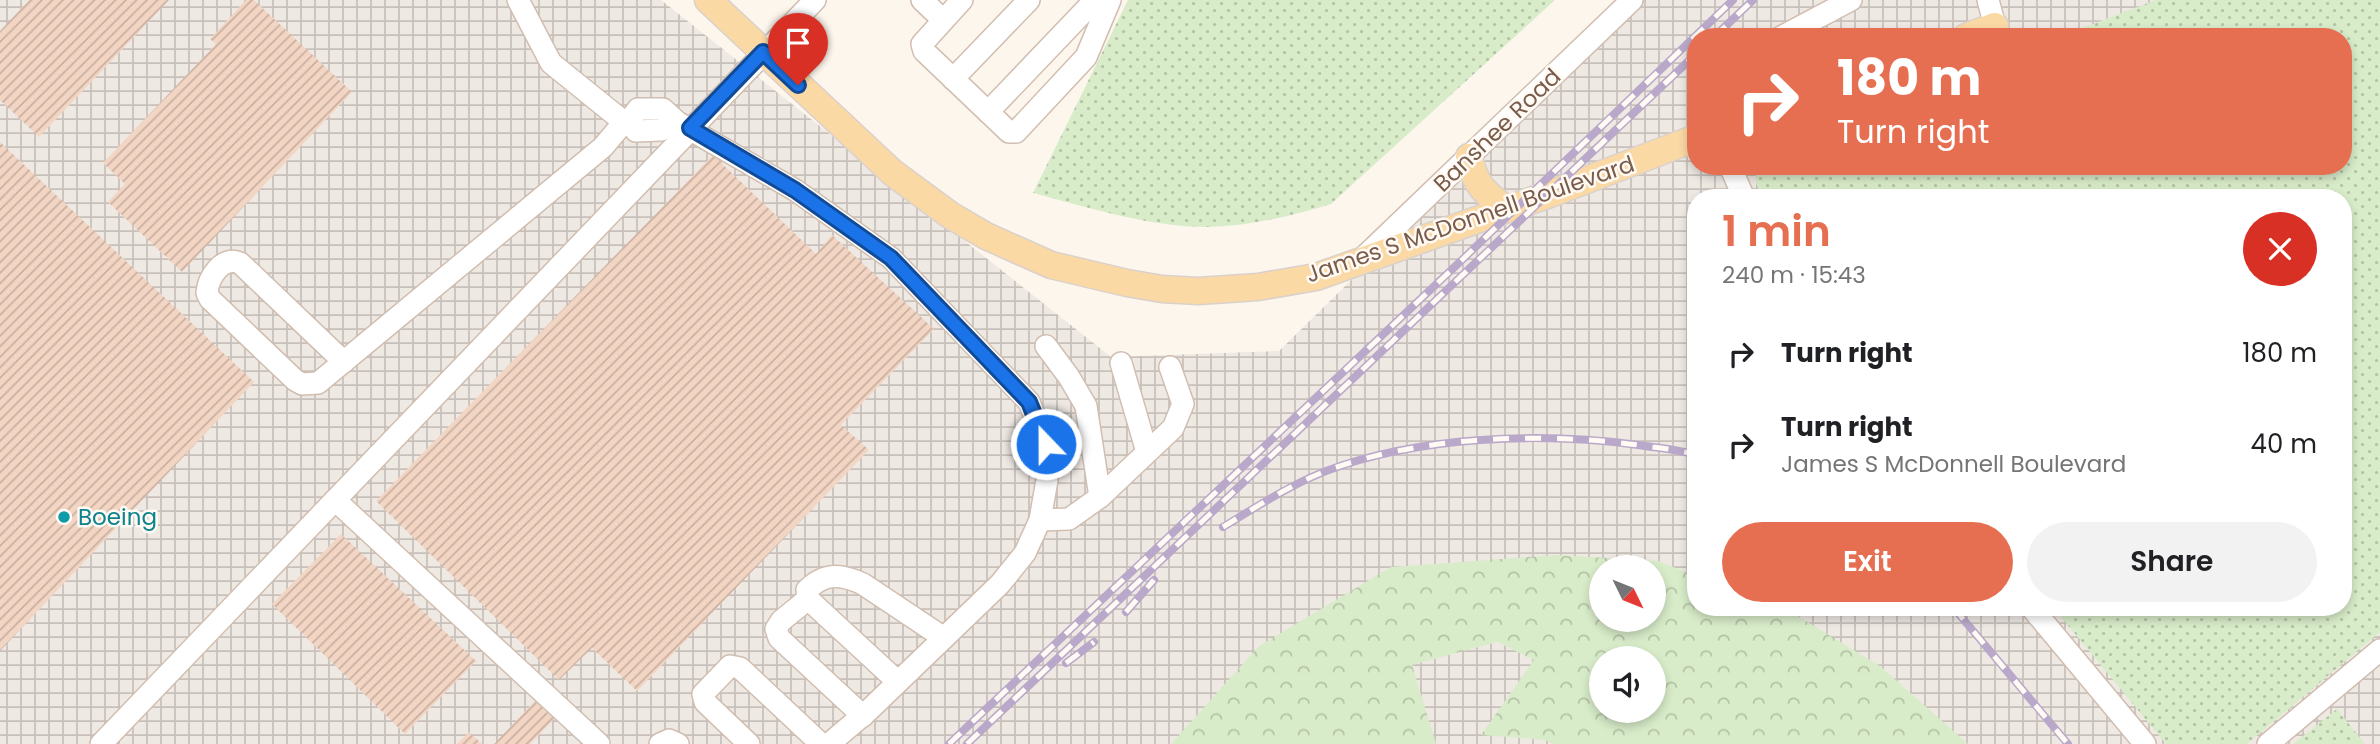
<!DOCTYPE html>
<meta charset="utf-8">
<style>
:root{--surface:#fff;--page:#f2f2f2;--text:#202124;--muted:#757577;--accent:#e76f51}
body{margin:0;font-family:Poppins,sans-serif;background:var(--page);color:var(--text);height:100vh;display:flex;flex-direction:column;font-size:26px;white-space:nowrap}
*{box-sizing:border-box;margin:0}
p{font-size:23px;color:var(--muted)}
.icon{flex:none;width:38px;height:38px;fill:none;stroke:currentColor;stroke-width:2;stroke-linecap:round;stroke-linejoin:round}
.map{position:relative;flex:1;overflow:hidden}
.side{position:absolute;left:1687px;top:189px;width:665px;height:427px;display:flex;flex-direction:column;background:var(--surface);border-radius:28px;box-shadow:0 4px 10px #0003}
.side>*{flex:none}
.banner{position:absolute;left:1687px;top:28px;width:665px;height:147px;border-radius:28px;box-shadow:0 4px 10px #0003;background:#e76f51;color:#fff;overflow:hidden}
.needle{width:46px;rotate:133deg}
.controls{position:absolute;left:1589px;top:555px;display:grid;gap:14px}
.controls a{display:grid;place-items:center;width:77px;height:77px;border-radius:50%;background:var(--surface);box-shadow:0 4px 10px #0003;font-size:35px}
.pin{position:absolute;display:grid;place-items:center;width:60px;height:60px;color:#fff;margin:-72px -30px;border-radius:50% 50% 50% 0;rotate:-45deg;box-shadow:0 0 7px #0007}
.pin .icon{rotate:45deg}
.me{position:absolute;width:77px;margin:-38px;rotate:338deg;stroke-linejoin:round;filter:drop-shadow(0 0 5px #0008)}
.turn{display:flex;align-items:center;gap:24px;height:147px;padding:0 35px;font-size:32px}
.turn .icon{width:91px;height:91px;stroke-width:2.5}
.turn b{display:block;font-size:49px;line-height:60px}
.round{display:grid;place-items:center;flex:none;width:74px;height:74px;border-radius:37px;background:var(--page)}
.summary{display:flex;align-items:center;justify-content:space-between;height:119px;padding:0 35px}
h1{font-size:42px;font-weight:600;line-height:52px;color:var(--accent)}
.primary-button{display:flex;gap:14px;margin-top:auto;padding:14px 35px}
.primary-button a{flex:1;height:80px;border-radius:42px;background:var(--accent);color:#fff;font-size:28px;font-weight:600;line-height:80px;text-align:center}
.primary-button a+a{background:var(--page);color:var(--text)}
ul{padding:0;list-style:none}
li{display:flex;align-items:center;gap:21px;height:91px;padding:0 35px}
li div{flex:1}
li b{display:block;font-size:26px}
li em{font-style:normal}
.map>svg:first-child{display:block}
</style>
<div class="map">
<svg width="2380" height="744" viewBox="0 0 2380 744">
<defs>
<pattern id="industrial-grid" width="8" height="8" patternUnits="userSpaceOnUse" patternTransform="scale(1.75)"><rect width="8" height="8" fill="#efe9e4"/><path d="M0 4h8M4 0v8" fill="none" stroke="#c7c0bb"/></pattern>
<pattern id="grass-dots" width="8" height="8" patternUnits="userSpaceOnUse" patternTransform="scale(1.75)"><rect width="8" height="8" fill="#d8ecc9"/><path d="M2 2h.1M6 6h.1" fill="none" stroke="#b4c2a5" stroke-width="1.8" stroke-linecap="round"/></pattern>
<pattern id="forest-crowns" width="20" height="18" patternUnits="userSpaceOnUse" patternTransform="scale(1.75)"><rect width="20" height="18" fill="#d8ecc9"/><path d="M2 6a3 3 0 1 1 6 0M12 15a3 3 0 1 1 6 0" fill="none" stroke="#b4c2a5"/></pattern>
<pattern id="building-hatch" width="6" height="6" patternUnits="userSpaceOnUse" patternTransform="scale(1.75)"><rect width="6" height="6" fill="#f3d5c3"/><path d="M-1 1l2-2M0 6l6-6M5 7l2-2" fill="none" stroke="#cab0a1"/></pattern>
</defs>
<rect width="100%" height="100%" fill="#fdf6ec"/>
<!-- industrial -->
<path fill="url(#industrial-grid)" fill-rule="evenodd" d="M0,0h661l450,357 168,-6 357,-351h744v744h-2380zM1696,37h647v129h-647zM1696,198h647v409h-647zM1601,567h53v53h-53zM1601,658h53v52h-53z"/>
<!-- grass -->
<g fill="url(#grass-dots)">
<path d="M1128,0h427l-224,204c-39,12 -81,22 -122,23 -59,0 -119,-19 -176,-34z"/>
<path d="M2156,0h224v632l-133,112h-81l-113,-137h290v-409h-581l-6,-15 -1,-17h588v-129h-285z"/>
<path d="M2337,709l28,35h-72z"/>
</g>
<!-- forest -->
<path fill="url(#forest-crowns)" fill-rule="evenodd" d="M1556,555l102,6 38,15v31h82l13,5 89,54 88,78h-415l-8,-4 -64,-5 53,-75 -37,-18 -85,23 24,79h-265l88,-98 132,-79zM1601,567h53v53h-53zM1601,658h53v52h-53z"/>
<!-- building -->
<g fill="url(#building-hatch)">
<path d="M29,0h140l-130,137 -39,-37v-69z"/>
<path d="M246,0h8l98,92 -170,180 -74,-70 17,-18 -22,-21 113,-119 -6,-5z"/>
<path d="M0,142l254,240 -254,269z"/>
<path d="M713,155l103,99 16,-19 102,94 -93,96 28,25 -232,241 -45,-43 -33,32 -183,-179z"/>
<path d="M341,534l135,127 -71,73 -133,-130z"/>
<path d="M535,701l19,18 -24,25h-36z"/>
<path d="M469,732l13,12h-25z"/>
</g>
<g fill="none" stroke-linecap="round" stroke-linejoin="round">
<!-- minor casing -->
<g stroke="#d1beb0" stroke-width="24">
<g id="minor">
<path d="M518,0l33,63 73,59 5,-1 7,10 25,-1 16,-8"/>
<path d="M922,0l21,20"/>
<path d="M962,0l-40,44 2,7 85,81h7l70,-75 24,-57"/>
<path d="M1988,0l7,26"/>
<path d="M1781,37l70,-37"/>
<path d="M953,79l76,-79"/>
<path d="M988,112l107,-112"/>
<path d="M629,121l9,-12h25l14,13 118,68 96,68 138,144 17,42 1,36 -7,40 -15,33 -25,31 -131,126 -40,34"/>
<path d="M1730,166l14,32"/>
<path d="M1363,258l269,-258"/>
<path d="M1046,346l23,31 17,29 14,91"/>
<path d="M344,362l-104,-99c-18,-8 -32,15 -33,30l3,6 85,81 7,4 16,-1 285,-236 21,-25"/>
<path d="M1121,363l26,89"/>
<path d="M335,500l264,244"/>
<path d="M1040,520l29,-1 31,-22 73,-69 10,-24 -13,-37"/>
<path d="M808,599l-27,22 -5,8 3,9 84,78"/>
<path d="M2031,607l114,137"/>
<path d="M898,682l-90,-83 -1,-9c18,-18 35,-16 56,-6l81,54"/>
<path d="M101,744l714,-744"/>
<path d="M660,744l9,-4 9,4"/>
<path d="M749,744l-44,-42 -2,-8 27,-28 10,2 81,76"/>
<path d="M2268,744l112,-94"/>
</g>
</g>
<!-- major casing -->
<g stroke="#dad1cd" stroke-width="29">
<g id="major">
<path d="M708,0l185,173 57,42 36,21 65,29 76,18 35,6 36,2 60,-4 58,-10 234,-83 146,-56"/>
<path d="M1966,37l29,-11"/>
<path d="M1469,157c6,28 15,35 37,52"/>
</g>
</g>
<!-- minor -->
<use href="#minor" stroke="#fff" stroke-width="21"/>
<!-- major -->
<use href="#major" stroke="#fbd9a5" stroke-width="26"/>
<!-- rail casing -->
<g stroke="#b9a8c9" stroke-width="8">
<g id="rail">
<path d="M1714,37l39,-37"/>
<path d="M1223,527c33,-20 67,-42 103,-56 93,-35 215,-39 312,-26 19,3 39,4 58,10"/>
<path d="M1953,607l115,137"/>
<path d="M1126,612l28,-32"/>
<path d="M1066,663l28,-21"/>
<path d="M949,744l514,-485 270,-259"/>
<path d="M967,744l729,-690"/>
</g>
</g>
<!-- rail -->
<use href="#rail" stroke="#fffaf3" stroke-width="5" stroke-dasharray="16" stroke-linecap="butt"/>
</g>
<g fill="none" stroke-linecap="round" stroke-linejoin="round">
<!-- route casing -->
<g stroke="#114b97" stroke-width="18">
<path id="route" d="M798,85l-35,-33 -73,76 105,62 96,68 138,144 17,42"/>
</g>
<!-- route -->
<use href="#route" stroke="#1a73e8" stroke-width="12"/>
</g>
<!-- markers -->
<circle fill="#0f9aa8" stroke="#fffaf3" stroke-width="2.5" cx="64" cy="517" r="7"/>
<g text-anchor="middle" stroke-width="5" stroke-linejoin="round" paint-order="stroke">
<!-- street labels -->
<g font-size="23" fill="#7a5c4d" stroke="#fffaf3">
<text transform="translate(1497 130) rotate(-44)" y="8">Banshee Road</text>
<text transform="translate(1470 219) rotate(-19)" y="8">James S McDonnell Boulevard</text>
</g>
<!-- culture labels -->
<g font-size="23" fill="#0d838f" stroke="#fffaf3" text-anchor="start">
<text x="78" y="525">Boeing</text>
</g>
</g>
</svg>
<div class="controls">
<a><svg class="needle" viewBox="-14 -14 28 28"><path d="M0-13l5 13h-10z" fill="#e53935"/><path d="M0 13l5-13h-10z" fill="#757577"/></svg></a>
<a><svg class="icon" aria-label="sound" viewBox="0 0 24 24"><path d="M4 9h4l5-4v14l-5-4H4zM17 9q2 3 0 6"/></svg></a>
</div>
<div class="pin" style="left:798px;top:85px;background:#d93025"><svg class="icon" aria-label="arrive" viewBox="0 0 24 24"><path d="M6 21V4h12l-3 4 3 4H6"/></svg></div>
<svg class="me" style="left:1046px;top:444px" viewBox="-20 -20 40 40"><circle r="17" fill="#1a73e8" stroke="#fff" stroke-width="3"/><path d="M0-11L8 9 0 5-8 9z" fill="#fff"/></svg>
<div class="banner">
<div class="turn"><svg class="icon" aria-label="right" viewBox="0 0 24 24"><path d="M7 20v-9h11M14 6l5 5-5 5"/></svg><div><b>180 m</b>Turn right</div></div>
</div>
<section class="side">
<div class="summary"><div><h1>1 min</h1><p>240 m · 15:43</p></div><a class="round" style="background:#d93025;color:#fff"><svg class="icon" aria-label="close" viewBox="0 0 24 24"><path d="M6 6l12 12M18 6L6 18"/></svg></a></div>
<ul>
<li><svg class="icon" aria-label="right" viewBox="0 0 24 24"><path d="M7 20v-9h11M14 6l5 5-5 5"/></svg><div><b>Turn right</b></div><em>180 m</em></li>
<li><svg class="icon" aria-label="right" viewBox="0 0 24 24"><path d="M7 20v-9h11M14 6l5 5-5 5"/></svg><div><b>Turn right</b><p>James S McDonnell Boulevard</p></div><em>40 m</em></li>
</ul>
<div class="primary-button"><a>Exit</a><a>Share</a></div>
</section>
</div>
